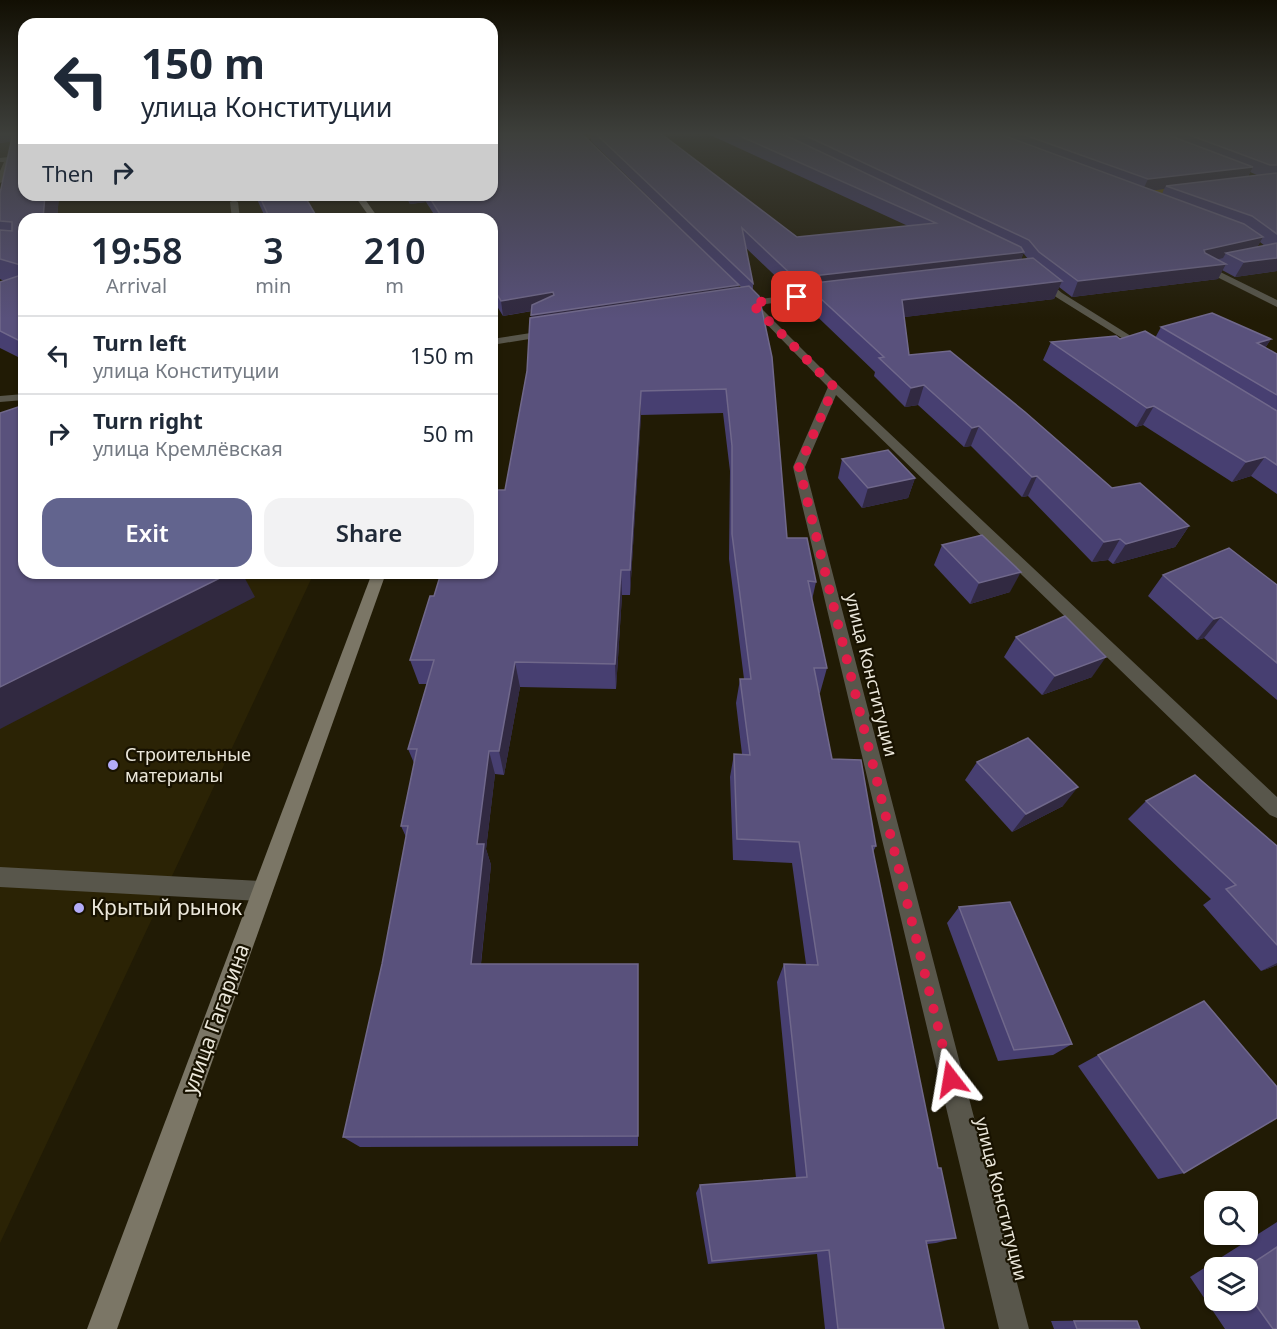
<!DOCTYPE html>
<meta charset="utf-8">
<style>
:root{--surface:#fff;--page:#f2f2f3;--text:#1f2937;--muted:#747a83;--line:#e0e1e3;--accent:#62648e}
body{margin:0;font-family:"Noto Sans",sans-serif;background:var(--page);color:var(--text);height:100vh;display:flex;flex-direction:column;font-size:22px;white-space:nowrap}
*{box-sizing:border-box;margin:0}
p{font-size:20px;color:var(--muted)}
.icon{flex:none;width:33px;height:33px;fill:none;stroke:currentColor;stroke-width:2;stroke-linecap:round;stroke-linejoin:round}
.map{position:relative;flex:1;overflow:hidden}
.sheet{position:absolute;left:18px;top:213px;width:480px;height:366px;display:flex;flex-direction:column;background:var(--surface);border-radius:18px;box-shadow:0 2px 4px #0004}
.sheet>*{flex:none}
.hud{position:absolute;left:18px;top:18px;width:480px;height:183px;border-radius:18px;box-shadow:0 2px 4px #0004;background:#fff;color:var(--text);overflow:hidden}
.controls{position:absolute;left:1204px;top:1191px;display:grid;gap:12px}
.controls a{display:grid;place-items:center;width:54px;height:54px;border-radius:12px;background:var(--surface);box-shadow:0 2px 4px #0004;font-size:30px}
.pin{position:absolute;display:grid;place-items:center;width:51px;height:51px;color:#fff;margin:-26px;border-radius:12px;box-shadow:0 3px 9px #0006}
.me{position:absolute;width:66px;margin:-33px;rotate:346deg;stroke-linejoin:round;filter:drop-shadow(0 0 4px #0008)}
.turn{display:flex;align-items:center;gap:21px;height:126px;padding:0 24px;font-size:27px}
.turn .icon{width:78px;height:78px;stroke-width:2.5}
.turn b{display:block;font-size:42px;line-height:51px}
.then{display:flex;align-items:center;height:57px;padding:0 24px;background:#0003;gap:12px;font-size:22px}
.eta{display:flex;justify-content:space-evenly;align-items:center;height:102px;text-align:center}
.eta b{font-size:36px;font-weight:600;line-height:42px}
.action{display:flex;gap:12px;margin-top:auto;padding:12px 24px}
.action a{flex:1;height:69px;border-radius:18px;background:var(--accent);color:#fff;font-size:24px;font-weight:600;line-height:69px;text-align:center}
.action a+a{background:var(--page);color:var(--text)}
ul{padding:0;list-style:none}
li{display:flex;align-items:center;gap:18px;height:78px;padding:0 24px;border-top:2px solid var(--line)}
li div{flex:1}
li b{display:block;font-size:22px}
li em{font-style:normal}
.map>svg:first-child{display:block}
</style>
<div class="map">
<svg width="1277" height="1329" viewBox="0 0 1277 1329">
<rect width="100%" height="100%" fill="#211b05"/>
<!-- built -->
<path fill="#2b2305" d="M0,416l24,157h290l-314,670z"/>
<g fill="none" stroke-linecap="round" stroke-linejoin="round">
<!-- river -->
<path fill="#695605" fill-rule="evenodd" d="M1048,133h45l16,12 10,14 20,14 64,21 28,6 46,1v21l-46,-2 -35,-7 -79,-26 -21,-16 -9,-15 -15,-12 -20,-5z"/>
<!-- service -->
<g fill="#58564b" fill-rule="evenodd">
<path d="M8,157l3,2 -7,22 -4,2v-12l4,-9h-4v-4z"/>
<path d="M234,200l4,2 2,17h-8l-2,-17z"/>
<path d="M0,867l262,14 7,3 3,7 -3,7 -7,3 -262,-14z"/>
</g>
<!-- minor -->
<g fill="#58564b" fill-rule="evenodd">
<path d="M607,133h17l-43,7 -3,-2z"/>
<path d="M1202,263l75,37v7l-78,-39 -1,-2z"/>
<path d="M1038,278h6l18,15 88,55 -9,2 -85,-53 -18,-15z"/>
<path d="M824,291l3,1v4l-69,9 80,80 439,412v21l-7,-3 -434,-420 -31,72 224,862h-30l-206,-862 35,-80 -79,-81 -9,-2 4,-3v-4l3,-1 6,4z"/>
<path d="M550,330l5,3 -1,2 -62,10v-6z"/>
<path d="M24,394v6l-24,2v-6z"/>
</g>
<!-- secondary -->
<g fill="#7b7666" fill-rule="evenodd">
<path d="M354,195h8l17,24h-8z"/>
<path d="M372,573h14l-269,756h-30z"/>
</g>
</g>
<!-- wall -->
<g fill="#473f71" fill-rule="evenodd">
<path d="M0,133h24l35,62 -2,24h-33v141l-24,-12v-66l4,-1 -4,-2v-86l11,-52 -11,2z"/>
<path d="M492,133h168l137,104 111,-11 -202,-93h571v138l-42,6 -13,-7 -4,9 -146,18 -13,-10 -5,12 -150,18 5,38 203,133 77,38 -14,21 -62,17 -5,-4 -16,2 -64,-66 -6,1 -51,-51 -7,1 -46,-42 -13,2 -31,-31 1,-4 -73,-70 2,-10 -11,1 -47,-45 7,35v7l34,248 29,44 -4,18 15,68 -7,25h-1l13,66 44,87 -3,6 65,316 18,70 -20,5 -9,1 17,85h-119l-8,-75 -109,10 -12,-71 4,-8 96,-7 -19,-196 7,-18h22l-14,-101 -59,-3 -3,-83 4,-23h8l-6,-51 4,-24h4l-15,-120 1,-88 -7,-58 -82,2 -11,180h-8l-6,94 -96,-2 -16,88 -9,-1 -9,75 5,16 -10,99h157v182l-278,1 -17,-10 39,-173 24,-127 -5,-11 13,-63 -6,-14 19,-65h-8l-9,-24 24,-64 71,-106 22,-119 5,-53v-7l-29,5 -11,-18v-79h-55l-11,-17 -16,2 -5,-9h87zM581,133h9l1,8 150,146 -3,1zM1250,172l7,3 -9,2zM1164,189l-2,5 -9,-4zM1260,242l5,4 -8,1zM1023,254h1l4,5h-7z"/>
<path d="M255,195h49l14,24h-52z"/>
<path d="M1161,327l110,12 -6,9 12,6v140l-26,-18 -19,6 -89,-57 -7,2 -93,-67 8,-18 104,-4z"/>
<path d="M842,459l73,19 -7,20 -46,10 -24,-30z"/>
<path d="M942,545l68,47 -40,12 -36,-39z"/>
<path d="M1163,575l114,10v115l-73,-62 -7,2 -49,-44z"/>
<path d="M1016,637l76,40 -50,18 -38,-38z"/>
<path d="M977,762l86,44 -51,26 -47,-52z"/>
<path d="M1146,801l131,45v119l-16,6 -58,-66 8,-6 -83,-80z"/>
<path d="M959,907l113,137 -19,11 -55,6 -51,-138z"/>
<path d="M1098,1055l86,118 -26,6 -80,-113z"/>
<path d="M1277,1222v107h-52l-35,-52zM1215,1268h33v32h-33z"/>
<path d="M1111,1320l26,1 3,8h-86l-3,-8z"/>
</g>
<!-- shaded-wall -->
<g fill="#312941">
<path d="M0,133h22l2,7 -24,3z"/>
<path d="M1253,167l-7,13 -80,6 -2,3 -22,3 6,-13z"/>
<path d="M45,195h14l-2,24h-14z"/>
<path d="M408,195h17l1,7 -16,2z"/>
<path d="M1263,237l-8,14 -29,2 -3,5 -27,7 8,-15z"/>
<path d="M1024,252l-5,14 -214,18 -1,8 -11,1 2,-15z"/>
<path d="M1277,258v13l-42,6 9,-15z"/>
<path d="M1226,264l-8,15 -146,18 6,-16z"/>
<path d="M1062,281l-8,18 -157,19 5,-18z"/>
<path d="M739,285l-2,15 -204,31 -2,-16z"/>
<path d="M553,292l1,15 -51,9 -2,-15z"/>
<path d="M1271,339l-12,18 -2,-14z"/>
<path d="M924,385l-6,20 -13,2 6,-19z"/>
<path d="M641,391v24l-11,180v-25z"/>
<path d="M1154,406l-11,19 -7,2 11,-19z"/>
<path d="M979,426l-8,20 -7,1 8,-19z"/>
<path d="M1265,457l-14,19 -19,6 14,-20z"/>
<path d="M1037,476l-9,20 -6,1 10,-20z"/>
<path d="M915,478l-7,20 -46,10 6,-20z"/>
<path d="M1189,526l-14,21 -62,17 13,-20z"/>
<path d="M1120,539l-12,21 -16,2 12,-20z"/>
<path d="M621,570l1,25 -6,94 -1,-25z"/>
<path d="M1021,572l-11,20 -40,12 9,-21z"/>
<path d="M230,573h12l13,24 -255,132v-42z"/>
<path d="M1221,617l-17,21 -7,2 17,-21z"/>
<path d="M1106,657l-14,20 -50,18 13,-19z"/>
<path d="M515,662l5,25 -16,88 -5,-24z"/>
<path d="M489,751l6,23 -9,75 5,16 -12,116 -8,-17 6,-120z"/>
<path d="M1078,787l-15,19 -51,26 14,-18z"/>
<path d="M1277,963v2l-16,6z"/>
</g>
<!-- building -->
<g fill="#59517c" stroke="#70688b" stroke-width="1.5">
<path d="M13,133h11v62h21l-2,24h-19v47l-24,-7v-29l12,1v-9l-12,-1v-28z"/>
<path d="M492,133h89l158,152 -208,30 1,-10 22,-10 -1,-3 -52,9 -9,-15v-67h-49l-15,-24h64z"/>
<path d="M595,133h65l137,104 139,-14 -203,-90h48l240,114 3,5 -229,26 -53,-50 11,55z"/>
<path d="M800,133h197l247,91 19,13 -59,13 1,3 21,11 -148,17 -39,-29 -10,-12z"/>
<path d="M1019,133h144l90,34 -105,12z"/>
<path d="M1184,133h93v32h-7z"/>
<path d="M1277,173v61l-25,-18 -86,-30z"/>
<path d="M259,195h45l14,24h-48z"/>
<path d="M1277,243v15l-33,4 -18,-9z"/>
<path d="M1033,258l29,23 -160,19 7,55 41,-4 75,61 87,76 28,-5 49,43 -63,18 -6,-5 -16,3 -67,-66 -5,1 -53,-51 -7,2 -48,-43 -13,3 -32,-30 5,-1 -79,-73z"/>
<path d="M24,274v69l-24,-12v-49z"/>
<path d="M749,286l10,10 13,61 15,181h20l9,44 -8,-1 19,87h-13l18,91 29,1 15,86h-4l66,322h3l15,70 -30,3 18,88h-106l-9,-79 -117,11 -12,-76 107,-8 -23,-213 34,1 -19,-123 -62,-3 -3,-85 16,1 -10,-76h11l-19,-145v-88l-6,-57 -85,2 -11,179h-9l-6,94 -100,-2 -16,89h-10l-12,93h7l-13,120h167v172l-295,1 39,-173 26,-138h-7l16,-77h-9l26,-89h-24l20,-64h4l7,-23h51v-83h13l22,-119 3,-53z"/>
<path d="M1212,313l59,26 -14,4 20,11v41l-116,-68z"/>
<path d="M1145,331l132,80v54l-12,-8 -19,5 -92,-56 -7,2 -96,-66 65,-6 4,3z"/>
<path d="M24,405v168h206l-230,114v-274z"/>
<path d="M888,450l27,28 -47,10 -26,-29z"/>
<path d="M982,535l39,37 -42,11 -37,-38z"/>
<path d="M1229,548l48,37v78l-56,-46 -7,2 -51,-44z"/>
<path d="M1065,616l41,41 -51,19 -39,-39z"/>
<path d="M1028,738l50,49 -52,27 -49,-52z"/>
<path d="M1195,775l82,71v99l-51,-56 10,-4 -90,-84z"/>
<path d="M1010,902l62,142 -58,6 -55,-143z"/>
<path d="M1204,1001l73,86v31l-93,55 -86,-118z"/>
<path d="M1277,1247v82h-4l-25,-35v-26h-3z"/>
<path d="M1074,1321h63l3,8h-63z"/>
</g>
<!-- sky -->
<linearGradient id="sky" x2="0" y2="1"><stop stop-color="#120f03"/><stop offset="0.42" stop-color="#3d3f3b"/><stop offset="1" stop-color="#3d3f3b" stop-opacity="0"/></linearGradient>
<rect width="1277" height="319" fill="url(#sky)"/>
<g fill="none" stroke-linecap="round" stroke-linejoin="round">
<!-- route -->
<path stroke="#e11d48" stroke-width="10" stroke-dasharray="0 18" d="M797,297l-46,6 83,84 -35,80 152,612"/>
</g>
<!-- markers -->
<g fill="#b3acf9" stroke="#181200" stroke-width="2">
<circle cx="113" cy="765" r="6"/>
<circle cx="79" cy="908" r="6"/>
</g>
<g text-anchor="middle" stroke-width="4.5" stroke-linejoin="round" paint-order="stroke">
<!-- street labels -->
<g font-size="18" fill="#ebe7da" stroke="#181200">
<text transform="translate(871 675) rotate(76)" y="6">улица Конституции</text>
<text transform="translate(1001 1199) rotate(76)" y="6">улица Конституции</text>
</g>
<!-- poi labels -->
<g font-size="18" fill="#ebe7da" stroke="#181200" text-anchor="start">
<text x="125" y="761">Строительные<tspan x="125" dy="21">материалы</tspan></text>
</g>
<!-- near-poi labels -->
<g font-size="21" fill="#ebe7da" stroke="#181200" text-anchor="start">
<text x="91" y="915">Крытый рынок</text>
</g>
<!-- near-street labels -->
<g font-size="21" fill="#ebe7da" stroke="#181200">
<text transform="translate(216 1019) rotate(-70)" y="7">улица Гагарина</text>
</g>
</g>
</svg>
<div class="controls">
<a><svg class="icon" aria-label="search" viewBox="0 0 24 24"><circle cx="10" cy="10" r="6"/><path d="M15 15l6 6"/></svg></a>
<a><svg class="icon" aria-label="layers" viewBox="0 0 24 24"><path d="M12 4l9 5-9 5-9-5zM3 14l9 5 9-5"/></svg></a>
</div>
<div class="pin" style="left:797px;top:297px;background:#d93025"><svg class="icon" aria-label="arrive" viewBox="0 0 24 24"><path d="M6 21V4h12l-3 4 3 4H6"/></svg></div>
<svg class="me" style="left:951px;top:1079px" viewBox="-20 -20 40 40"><path d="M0-17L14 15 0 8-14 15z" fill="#e11d48" stroke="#fff" stroke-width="4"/></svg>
<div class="hud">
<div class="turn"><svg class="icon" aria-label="left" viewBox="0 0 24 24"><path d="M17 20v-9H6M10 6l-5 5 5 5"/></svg><div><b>150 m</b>улица Конституции</div></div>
<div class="then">Then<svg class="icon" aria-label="right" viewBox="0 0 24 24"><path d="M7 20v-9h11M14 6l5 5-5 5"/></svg></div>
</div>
<section class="sheet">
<div class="eta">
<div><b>19:58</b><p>Arrival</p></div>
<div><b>3</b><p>min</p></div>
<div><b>210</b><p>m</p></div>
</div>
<ul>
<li><svg class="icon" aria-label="left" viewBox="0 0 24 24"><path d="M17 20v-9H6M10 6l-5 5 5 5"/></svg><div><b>Turn left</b><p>улица Конституции</p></div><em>150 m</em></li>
<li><svg class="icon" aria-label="right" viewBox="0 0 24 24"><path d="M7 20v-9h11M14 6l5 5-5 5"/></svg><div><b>Turn right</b><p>улица Кремлёвская</p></div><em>50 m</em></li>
</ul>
<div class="action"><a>Exit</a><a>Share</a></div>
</section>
</div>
